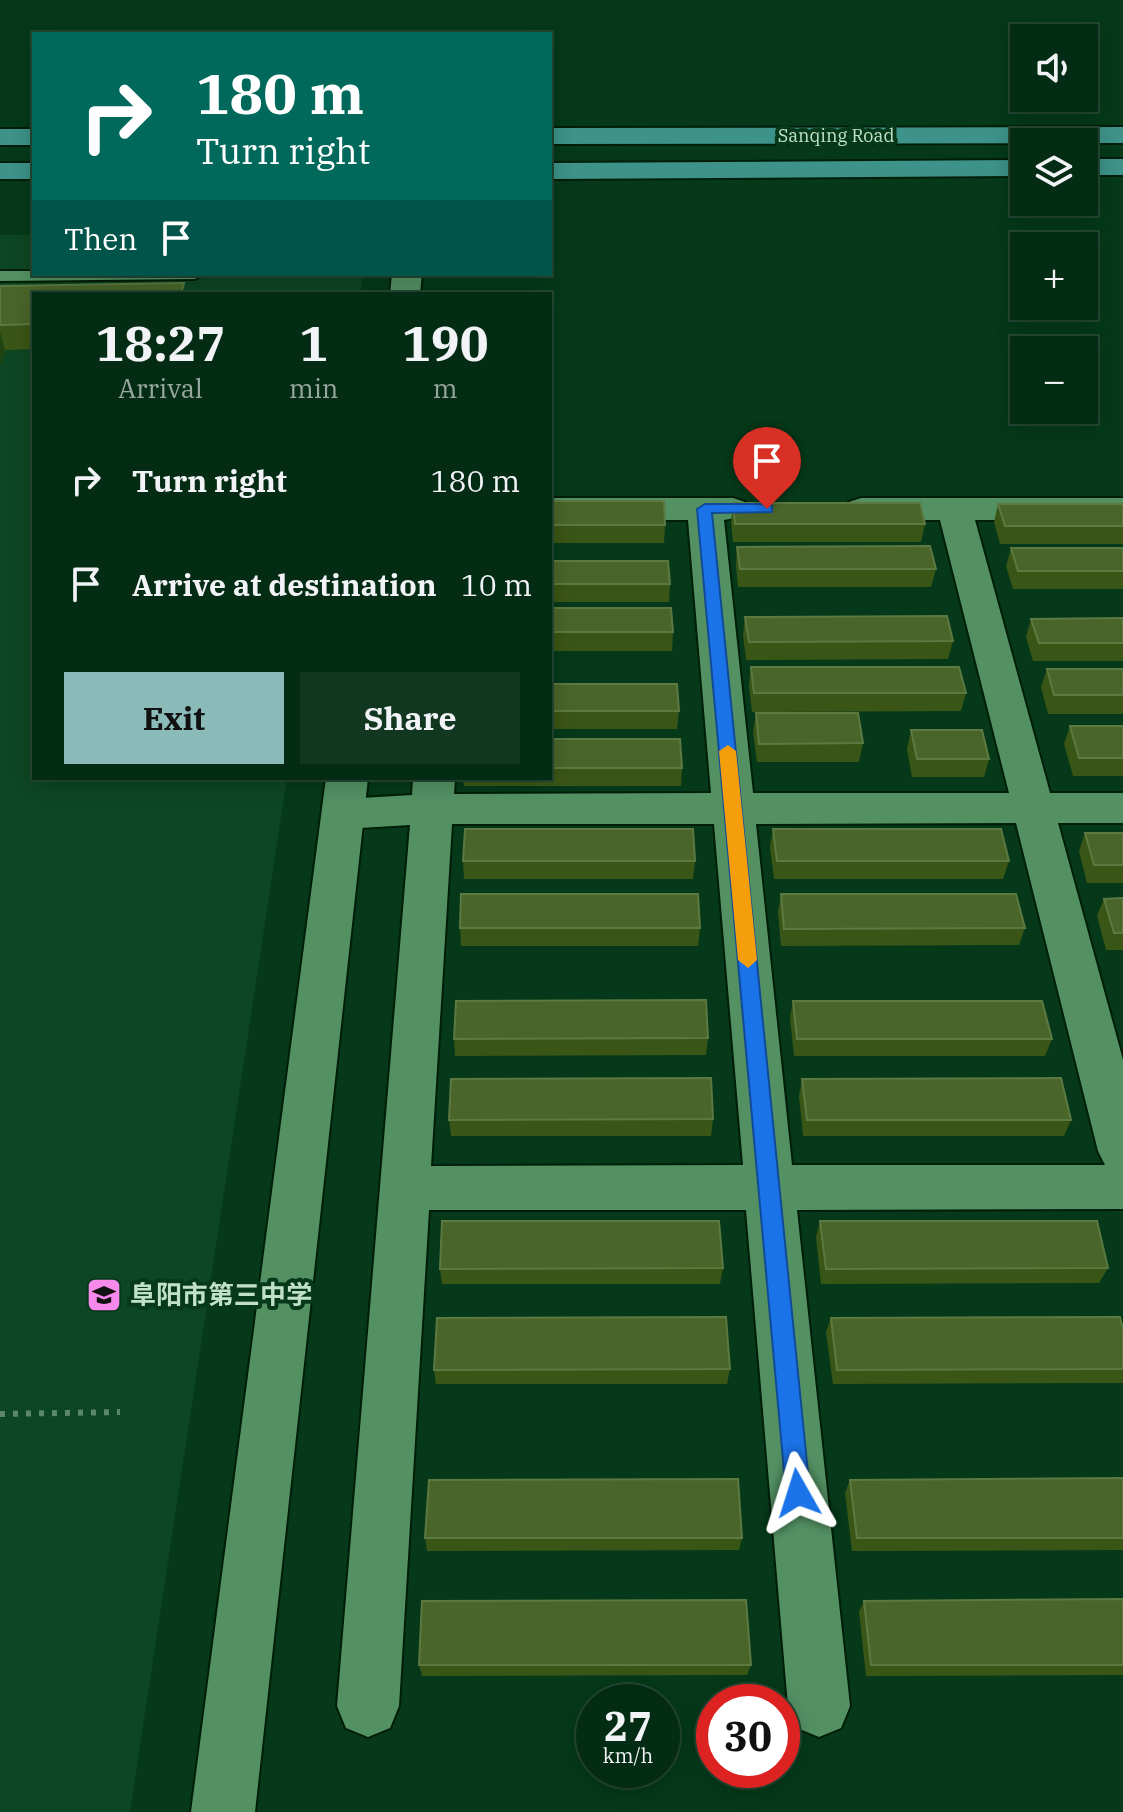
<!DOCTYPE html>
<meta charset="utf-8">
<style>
:root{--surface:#042b13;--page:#123721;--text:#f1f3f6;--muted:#97a7a0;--line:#254733;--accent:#8bbbb9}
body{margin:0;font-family:"IBM Plex Serif","Noto Sans SC",serif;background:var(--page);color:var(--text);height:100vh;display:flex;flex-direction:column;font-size:30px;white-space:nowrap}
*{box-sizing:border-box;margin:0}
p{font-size:26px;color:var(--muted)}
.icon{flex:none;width:44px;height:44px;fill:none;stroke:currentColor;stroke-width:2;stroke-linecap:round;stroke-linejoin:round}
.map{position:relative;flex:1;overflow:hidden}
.panel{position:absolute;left:32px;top:292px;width:520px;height:488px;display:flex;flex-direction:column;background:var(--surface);border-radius:0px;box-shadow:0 4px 20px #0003,0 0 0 2px var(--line)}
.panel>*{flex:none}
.top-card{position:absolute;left:32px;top:32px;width:520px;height:244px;border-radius:0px;box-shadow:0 4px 20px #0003,0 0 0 2px var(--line);background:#00695c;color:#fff;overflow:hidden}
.tools{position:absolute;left:1010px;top:24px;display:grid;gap:16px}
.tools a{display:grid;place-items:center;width:88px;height:88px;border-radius:0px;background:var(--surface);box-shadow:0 4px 20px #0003,0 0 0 2px var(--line);font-size:40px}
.speed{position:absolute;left:576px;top:1684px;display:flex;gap:16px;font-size:40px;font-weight:700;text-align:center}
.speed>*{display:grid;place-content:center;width:104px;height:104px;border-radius:50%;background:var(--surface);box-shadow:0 4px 20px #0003,0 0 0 2px var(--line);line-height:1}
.speed small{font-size:20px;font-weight:400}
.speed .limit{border:12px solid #d22;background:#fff;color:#111}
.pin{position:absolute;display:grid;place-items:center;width:68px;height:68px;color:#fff;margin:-82px -34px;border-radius:50% 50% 50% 0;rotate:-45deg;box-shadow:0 0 8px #0007}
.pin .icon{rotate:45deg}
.me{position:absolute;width:88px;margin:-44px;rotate:354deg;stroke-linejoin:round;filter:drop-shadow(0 0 6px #0008)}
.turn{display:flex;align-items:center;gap:28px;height:168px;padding:0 32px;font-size:36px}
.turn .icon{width:104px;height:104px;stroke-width:2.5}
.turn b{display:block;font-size:56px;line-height:68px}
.then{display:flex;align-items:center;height:76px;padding:0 32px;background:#0003;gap:16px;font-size:30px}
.eta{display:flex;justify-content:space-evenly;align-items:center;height:136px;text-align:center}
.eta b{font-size:48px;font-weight:800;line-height:56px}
.button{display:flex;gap:16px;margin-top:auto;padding:16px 32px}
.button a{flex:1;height:92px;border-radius:0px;background:var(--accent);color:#111;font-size:32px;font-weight:800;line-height:92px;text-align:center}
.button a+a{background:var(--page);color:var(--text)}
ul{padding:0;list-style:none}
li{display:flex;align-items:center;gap:24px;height:104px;padding:0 32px}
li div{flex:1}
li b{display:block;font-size:30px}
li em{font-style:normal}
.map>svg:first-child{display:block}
</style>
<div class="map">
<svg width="1123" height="1812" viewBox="0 0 1123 1812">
<rect width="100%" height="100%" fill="#053919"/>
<!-- built -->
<path fill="#0d4622" d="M0,235h34v39h329l-3,20h-326v484h253l-157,1034h-130z"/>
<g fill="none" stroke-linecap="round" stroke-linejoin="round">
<!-- lane casing -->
<g stroke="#001e08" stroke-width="4">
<path id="lane" d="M0,271h34v3h169l-8,5 -195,2z"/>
</g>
<!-- street casing -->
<g stroke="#001e08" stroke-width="4">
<path id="street" d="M550,498h183l12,4 5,7 -5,7 -21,4 29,273h256l-69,-273h-79l-12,-4 -5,-7 5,-7 12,-4h262v22h-148l75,273h73v30h-65l65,237v149l-326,1 53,496 -9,22 -22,9 -22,-9 -9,-22 -42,-496h-317l-30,496 -9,22 -22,9 -22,-9 -9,-22 73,-881 -67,4 -15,-4 -6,-11 6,-11 15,-4 69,-4 1,-17h42l-1,16 257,-1 -23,-273h-138zM1016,823l82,328 7,14h-313l-36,-341zM452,824h262l29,341 -312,1z"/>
</g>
<!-- secondary casing -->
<g stroke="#001e08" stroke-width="4">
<g id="secondary">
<path d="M392,274h30l-2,20h-30z"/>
<path d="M326,778h42l-113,1034h-64z"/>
</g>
</g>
<!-- primary casing -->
<g stroke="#001e08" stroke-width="4">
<g id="primary">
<path d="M1123,127v16l-573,1v-16z"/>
<rect x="0" y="129" width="34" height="16"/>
<rect x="1084" y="159" width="39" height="16"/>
<path d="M1024,160v16l-474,3v-16z"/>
<rect x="0" y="163" width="34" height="16"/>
</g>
</g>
<!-- path -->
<path stroke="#5d876a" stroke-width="6" stroke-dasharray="5 8" stroke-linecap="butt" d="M0,1414l120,-2"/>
<!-- lane -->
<use href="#lane" fill="#539163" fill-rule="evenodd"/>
<!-- street -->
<use href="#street" fill="#539163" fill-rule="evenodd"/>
<!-- secondary -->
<use href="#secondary" fill="#539163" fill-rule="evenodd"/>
<!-- primary -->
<use href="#primary" fill="#3d9289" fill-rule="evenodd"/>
</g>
<!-- wall -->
<g fill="#3a5616">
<path d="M0,286l34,8v55l-29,1 -5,15z"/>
<path d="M550,501l115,24 -1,18h-114z"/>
<path d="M733,503l192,21 -4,18h-188l-2,-21z"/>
<path d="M998,504h125v40h-123l-6,-22z"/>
<path d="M737,547l199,22 -5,18h-193l-2,-22z"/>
<path d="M1011,548h112v41h-110l-7,-23z"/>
<path d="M550,561l120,23 -1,18h-119z"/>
<path d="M550,608l123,24 -1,19h-122z"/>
<path d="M745,617l208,24 -5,18 -202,1 -3,-25z"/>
<path d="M1123,618v43h-90l-7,-24 5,-18z"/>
<path d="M751,667l215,26 -5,18 -209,1 -3,-27z"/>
<path d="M1047,669h76v45h-75l-7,-27z"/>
<path d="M550,684l129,27 -2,18h-127z"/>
<path d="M756,713l107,30 -4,19h-102l-4,-30z"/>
<path d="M1070,726h53v50h-50l-9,-32z"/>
<path d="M911,730l78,29 -5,18h-72l-5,-28z"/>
<path d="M550,739l132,29 -1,18h-217l-1,-8h87z"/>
<path d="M773,829l236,32 -6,18h-229l-4,-32z"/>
<path d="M1085,833h38v50h-36l-8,-32z"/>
<path d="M463,861h232l-2,18h-229z"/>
<path d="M781,894l244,34 -6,17 -238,1 -3,-34z"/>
<path d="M1123,898v52h-17l-9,-34 7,-17z"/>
<path d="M460,928h240l-2,18h-237z"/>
<path d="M793,1001l259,38 -7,17h-251l-4,-38z"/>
<path d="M708,1038l-2,17 -251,1 -1,-17z"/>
<path d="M802,1079l269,41 -7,16h-261l-4,-40z"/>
<path d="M713,1119l-2,17h-260l-2,-16z"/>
<path d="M820,1221l288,47 -9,15 -278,1 -5,-47z"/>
<path d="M723,1268l-3,16h-278l-2,-15z"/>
<path d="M831,1318l292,11v54l-290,1 -7,-52z"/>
<path d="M730,1369l-3,15h-291l-2,-14z"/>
<path d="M1123,1478v72l-271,1 -7,-58 5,-13z"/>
<path d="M425,1538h317l-3,12 -312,1z"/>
<path d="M1123,1599v76l-257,1 -7,-64 5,-11z"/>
<path d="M419,1665h332l-4,10 -325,1z"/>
</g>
<!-- shaded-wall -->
<path fill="#1f440f" d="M0,332l5,18 -5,15z"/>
<!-- building -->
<g fill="#496529" stroke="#5c7942" stroke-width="2">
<path d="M184,283l-3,11h-147v30l-34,1v-39z"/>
<path d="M550,501h114l1,24h-115z"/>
<path d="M733,503h187l5,21h-190z"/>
<path d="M998,504h125v22h-118z"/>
<path d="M930,546l6,23h-196l-3,-22z"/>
<path d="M1011,548h112v23h-105z"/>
<path d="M550,561h118l2,23h-120z"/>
<path d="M550,608h121l2,24h-123z"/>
<path d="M947,616l6,25 -204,1 -4,-25z"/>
<path d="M1123,618v25h-84l-8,-24z"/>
<path d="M751,667h208l7,26h-212z"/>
<path d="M1047,669h76v26h-69z"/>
<path d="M550,684h127l2,27h-129z"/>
<path d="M756,713h102l5,30 -104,1z"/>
<path d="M1070,726h53v32h-44z"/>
<path d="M911,730h71l7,29h-72z"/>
<path d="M550,739h130l2,29h-132z"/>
<path d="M465,829h228l2,32h-232z"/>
<path d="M773,829h228l8,32h-232z"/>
<path d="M1085,833h38v32h-29z"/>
<path d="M461,894h237l2,34h-240z"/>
<path d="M781,894h235l9,34 -241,1z"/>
<path d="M1123,898v35h-9l-10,-34z"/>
<path d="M706,1000l2,38 -254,1 2,-38z"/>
<path d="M793,1001h249l10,38h-255z"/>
<path d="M711,1078l2,41 -264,1 2,-41z"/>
<path d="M1061,1078l10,42h-264l-5,-41z"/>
<path d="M442,1221h277l4,47 -283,1z"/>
<path d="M820,1221h277l11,47 -282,1z"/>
<path d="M726,1317l4,52 -296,1 3,-52z"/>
<path d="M1120,1317l3,12v40l-286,1 -6,-52z"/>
<path d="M1123,1478v60h-266l-7,-58z"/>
<path d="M738,1479l4,59h-317l4,-58z"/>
<path d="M1123,1599v66h-252l-7,-64z"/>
<path d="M746,1600l5,65h-332l3,-64z"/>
</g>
<!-- route -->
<path fill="#1a73e8" stroke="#114b97" stroke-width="2" d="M767,504l5,2v6l-60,1 98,980 -3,8 -9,4 -8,-4 -4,-8 -89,-984 8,-5z"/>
<!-- slow -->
<path fill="#f59e0b" d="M728,745l8,6 21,209 -9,8 -10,-8 -19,-209z"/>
<!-- icons -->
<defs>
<g id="school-square" transform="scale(1.8)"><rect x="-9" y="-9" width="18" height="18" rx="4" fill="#f788ec" stroke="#053919"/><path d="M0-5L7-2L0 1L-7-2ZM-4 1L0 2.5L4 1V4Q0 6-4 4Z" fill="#111"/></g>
</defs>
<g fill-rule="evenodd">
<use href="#school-square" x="104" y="1295"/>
</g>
<g text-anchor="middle" stroke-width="8" stroke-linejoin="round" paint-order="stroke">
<!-- far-street labels -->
<g font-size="18" fill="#c1e1c7" stroke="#053919">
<text x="836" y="142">Sanqing Road</text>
</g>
<!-- near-poi labels -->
<g font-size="26" font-weight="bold" fill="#c1e1c7" stroke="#053919" text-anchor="start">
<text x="130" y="1304">阜阳市第三中学</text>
</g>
</g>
</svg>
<div class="tools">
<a><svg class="icon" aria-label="sound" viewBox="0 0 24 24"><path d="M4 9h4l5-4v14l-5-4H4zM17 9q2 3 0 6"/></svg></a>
<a><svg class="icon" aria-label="layers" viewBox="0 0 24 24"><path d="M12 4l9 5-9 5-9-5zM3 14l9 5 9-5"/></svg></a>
<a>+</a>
<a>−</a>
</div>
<div class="speed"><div>27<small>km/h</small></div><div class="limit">30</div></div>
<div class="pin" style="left:767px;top:509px;background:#d93025"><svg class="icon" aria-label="arrive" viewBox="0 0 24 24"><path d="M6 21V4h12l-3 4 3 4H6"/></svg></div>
<svg class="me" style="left:798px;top:1493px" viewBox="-20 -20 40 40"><path d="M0-17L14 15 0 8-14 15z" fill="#1a73e8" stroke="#fff" stroke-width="4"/></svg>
<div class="top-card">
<div class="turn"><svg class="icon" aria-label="right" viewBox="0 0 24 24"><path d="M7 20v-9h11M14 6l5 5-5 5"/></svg><div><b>180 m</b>Turn right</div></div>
<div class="then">Then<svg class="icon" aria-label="arrive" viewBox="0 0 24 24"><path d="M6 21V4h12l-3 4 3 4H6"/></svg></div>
</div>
<section class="panel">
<div class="eta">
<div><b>18:27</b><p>Arrival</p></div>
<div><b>1</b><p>min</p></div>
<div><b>190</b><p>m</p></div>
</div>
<ul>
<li><svg class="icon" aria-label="right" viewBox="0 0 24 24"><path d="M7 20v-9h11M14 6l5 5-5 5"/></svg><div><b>Turn right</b></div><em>180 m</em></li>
<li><svg class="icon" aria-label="arrive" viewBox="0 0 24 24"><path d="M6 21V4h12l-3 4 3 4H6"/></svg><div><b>Arrive at destination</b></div><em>10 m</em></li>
</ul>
<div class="button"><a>Exit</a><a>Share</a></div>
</section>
</div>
